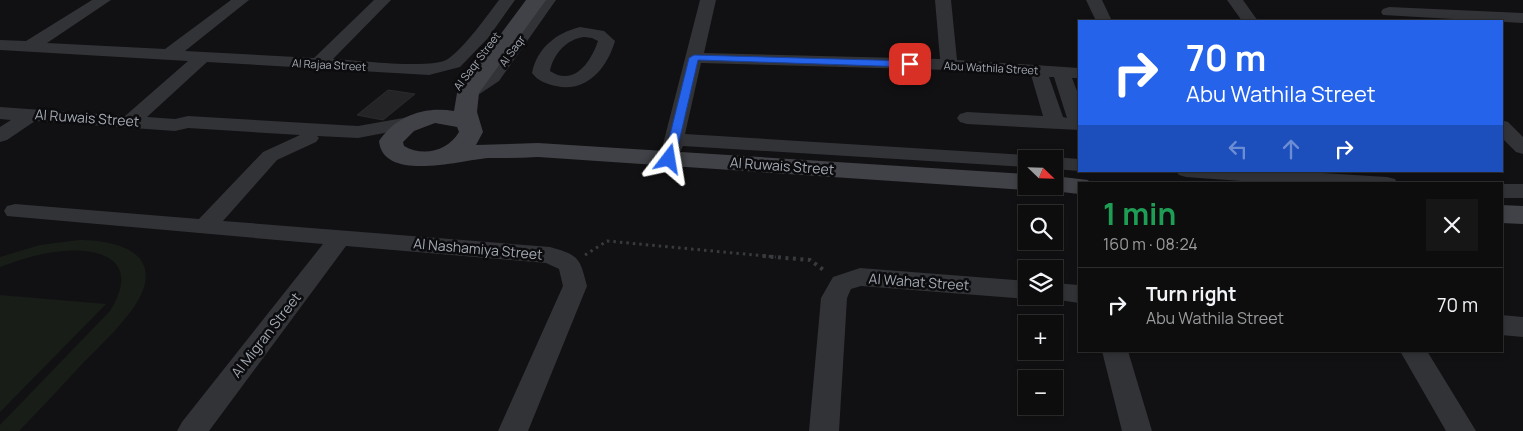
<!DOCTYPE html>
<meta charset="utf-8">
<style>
:root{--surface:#0d0d0e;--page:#161617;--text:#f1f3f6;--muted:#9a9c9e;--line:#2d2d2e}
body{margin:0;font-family:Manrope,sans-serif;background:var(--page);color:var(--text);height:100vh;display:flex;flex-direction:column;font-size:19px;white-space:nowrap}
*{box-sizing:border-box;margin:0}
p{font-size:16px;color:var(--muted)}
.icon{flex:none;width:28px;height:28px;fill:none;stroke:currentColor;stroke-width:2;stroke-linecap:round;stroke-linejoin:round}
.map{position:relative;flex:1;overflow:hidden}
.sheet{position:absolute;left:1078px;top:182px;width:425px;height:170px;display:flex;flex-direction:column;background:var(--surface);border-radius:0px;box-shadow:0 2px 8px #0003,0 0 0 1px var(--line)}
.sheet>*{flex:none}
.guide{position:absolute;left:1078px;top:20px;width:425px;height:152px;border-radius:0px;box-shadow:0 2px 8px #0003,0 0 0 1px var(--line);background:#2563eb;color:#fff;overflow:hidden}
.needle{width:32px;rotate:113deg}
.fabs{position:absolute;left:1018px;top:150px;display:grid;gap:10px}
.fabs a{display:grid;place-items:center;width:45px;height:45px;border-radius:0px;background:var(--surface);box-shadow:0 2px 8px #0003,0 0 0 1px var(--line);font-size:25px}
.pin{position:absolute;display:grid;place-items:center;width:42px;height:42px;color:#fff;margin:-21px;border-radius:10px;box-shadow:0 2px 8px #0006}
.me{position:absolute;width:55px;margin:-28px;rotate:14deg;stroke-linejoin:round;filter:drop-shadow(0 0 4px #0008)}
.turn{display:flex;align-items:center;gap:18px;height:105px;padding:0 25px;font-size:22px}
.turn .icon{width:65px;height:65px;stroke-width:2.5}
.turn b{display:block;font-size:35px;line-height:42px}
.lanes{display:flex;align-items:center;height:48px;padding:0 25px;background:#0003;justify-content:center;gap:25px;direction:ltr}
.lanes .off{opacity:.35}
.round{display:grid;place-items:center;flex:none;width:52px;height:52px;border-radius:0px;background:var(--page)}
.headline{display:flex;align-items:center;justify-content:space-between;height:85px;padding:0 25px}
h1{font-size:30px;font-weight:700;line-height:38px;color:#1e9e55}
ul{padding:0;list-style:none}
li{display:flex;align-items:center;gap:15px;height:75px;padding:0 25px;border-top:1px solid var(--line)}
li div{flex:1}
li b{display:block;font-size:19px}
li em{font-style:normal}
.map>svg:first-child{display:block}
</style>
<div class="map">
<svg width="1523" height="431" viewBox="0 0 1523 431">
<rect width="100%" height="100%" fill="#111113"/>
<!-- green -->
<g fill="#181d18">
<path d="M79,240c43,0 89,16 55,67 -15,21 -34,39 -52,57 -21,23 -42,45 -63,67h-19v-6l110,-114c35,-56 -18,-66 -62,-58 -17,3 -32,8 -48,14v-10l40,-12z"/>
<path d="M0,295l106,9 -106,108z"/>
</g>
<!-- building -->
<path fill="#242427" stroke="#2b2b2e" d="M388,90l27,4 -32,26 -26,-5z"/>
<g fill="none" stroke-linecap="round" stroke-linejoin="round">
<!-- path-far1 -->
<path stroke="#383a3e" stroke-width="3" stroke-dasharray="2.5 4" stroke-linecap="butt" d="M585,255l22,-14 169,16"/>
<!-- path -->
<path stroke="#383a3e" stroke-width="4" stroke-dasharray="3 4.5" stroke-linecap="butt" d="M763,256l47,4 15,11"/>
<!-- street -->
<g fill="#323337" fill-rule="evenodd">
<path d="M92,0h19l-64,43 118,6 66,-49h18l-64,51 129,7 60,-58h17l-58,59c24,1 98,11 115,0 17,-12 38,-42 51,-59h16l-27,38 -28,29 -31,8 -222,-13 -60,55 28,2 13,-3 170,10 51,-9 7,2 3,4 -3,4 -58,11 -41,-2 2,2 -3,4 -39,18 -54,61 327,26c29,8 30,11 37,39l-59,145h-30l65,-145 -4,-17 -13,-6 -200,-17 -137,185h-32l5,-9 141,-178 -316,-28 -3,-5 3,-5 8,-2 184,15 64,-67 37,-17 -112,-7 -13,3 -140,-10 -28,19 -7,2v-15l11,-7 -11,-1v-12l125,9 63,-55 -188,-11v-10l26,1z"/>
<path d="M540,0h16l-57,81 -24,16 -7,2 -7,-2 -2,-4 2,-4 26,-16z"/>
<path d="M700,0h16l-12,53 236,6 -5,-59h16l6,60 122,8v10h-7l7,18v34l-112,-6 -7,-2 -3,-4 3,-4 7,-2 76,4 -12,-41 -82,-5 -248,-7 -16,71 341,21 9,4h-9v8l-343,-21 -5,10 -7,2 -7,-2 -3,-4zM1049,77h5l13,41 -4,-1z"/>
<path d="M1086,0h16l10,21h-16z"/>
<path d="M1227,0h16l15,21h-16z"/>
<path d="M1389,7l134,6v10l-140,-8 -2,-3 2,-3z"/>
<path d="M580,27l24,4 11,10c-8,27 -28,52 -59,45 -10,-2 -18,-5 -24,-13 5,-25 24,-40 48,-46zM584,37l8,1 6,3c-7,21 -24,46 -48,30 3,-16 16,-32 34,-34z"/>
<path d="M1501,120l7,2 15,15v17l-7,-2 -15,-15z"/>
<path d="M1054,157l25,2v12l-25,-2v-10h-7z"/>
<path d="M1176,171h114l97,6 8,2 3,5h-115l-97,-7 -7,-2z"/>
<rect x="1501" y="184" width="22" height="14"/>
<path d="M860,268l166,13v15h9l-9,3 -165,-13 -10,3 -4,9 -8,133h-30l12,-133 12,-21z"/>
<path d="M1054,283l25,2v18l-34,-5 -1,-2h10z"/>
<path d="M1501,315l22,2v20l-22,-2z"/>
<path d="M1102,351h26l24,80h-30z"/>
<path d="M1400,351h27l49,80h-30z"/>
</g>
<!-- secondary -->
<g fill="#414247" fill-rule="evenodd">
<path d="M526,0h20l-67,93 -2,19 6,20 -7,13 62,-2 488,31v12h10l-10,4 -488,-33c-17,1 -33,1 -50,1 -26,2 -105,25 -109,-17 17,-25 45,-35 75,-30l3,-18zM435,123l22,4 2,5c-11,19 -36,25 -55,14l-1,-4 11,-11z"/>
<path d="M1054,176l34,4 3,4h-12v10l-34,-4 -3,-4h12z"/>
<path d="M1501,205l22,1v18l-22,-1z"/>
</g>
</g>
<!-- route -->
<path fill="#2563eb" stroke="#184099" d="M694,55l216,6 4,3 -4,3 -212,-7 -23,99 -6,3 -5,-3 25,-101z"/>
<g text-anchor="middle" stroke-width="5" stroke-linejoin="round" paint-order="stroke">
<!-- far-street labels -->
<g font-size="11" fill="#a3a9b3" stroke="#0c0c0e">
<text transform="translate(512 51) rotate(-54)" y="4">Al Saqr</text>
<text transform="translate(477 61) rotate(-53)" y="4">Al Saqr Street</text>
<text transform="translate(329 65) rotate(3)" y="4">Al Rajaa Street</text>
<text transform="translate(991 68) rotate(3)" y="4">Abu Wathila Street</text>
</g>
<!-- street labels -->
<g font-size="14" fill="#a3a9b3" stroke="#0c0c0e">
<text transform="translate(87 118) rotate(4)" y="5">Al Ruwais Street</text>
<text transform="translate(782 166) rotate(4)" y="5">Al Ruwais Street</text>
<text transform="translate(478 249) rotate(5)" y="5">Al Nashamiya Street</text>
<text transform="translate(919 282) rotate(4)" y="5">Al Wahat Street</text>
<text transform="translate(266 335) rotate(-52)" y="5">Al Migran Street</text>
</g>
</g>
</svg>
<div class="fabs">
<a><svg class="needle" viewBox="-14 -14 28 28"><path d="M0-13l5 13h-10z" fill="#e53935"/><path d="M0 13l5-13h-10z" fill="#9a9c9e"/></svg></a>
<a><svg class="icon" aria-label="search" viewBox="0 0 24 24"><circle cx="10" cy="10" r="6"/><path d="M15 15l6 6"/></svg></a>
<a><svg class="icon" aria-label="layers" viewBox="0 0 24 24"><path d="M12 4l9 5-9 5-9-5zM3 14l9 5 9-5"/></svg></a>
<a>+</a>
<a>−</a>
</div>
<div class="pin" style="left:910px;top:64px;background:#d93025"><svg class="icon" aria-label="arrive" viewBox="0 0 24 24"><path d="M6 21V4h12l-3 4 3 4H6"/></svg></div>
<svg class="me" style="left:669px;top:159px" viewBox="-20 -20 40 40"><path d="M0-17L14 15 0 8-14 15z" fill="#2563eb" stroke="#fff" stroke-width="4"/></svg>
<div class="guide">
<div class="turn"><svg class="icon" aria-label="right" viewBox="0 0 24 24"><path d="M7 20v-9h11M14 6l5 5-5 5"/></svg><div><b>70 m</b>Abu Wathila Street</div></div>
<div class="lanes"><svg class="icon off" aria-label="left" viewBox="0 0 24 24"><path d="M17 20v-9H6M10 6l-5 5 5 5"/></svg><svg class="icon off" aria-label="ahead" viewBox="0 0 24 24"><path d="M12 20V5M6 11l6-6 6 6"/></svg><svg class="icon" aria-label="right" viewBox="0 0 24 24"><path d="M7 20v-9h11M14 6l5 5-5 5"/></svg></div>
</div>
<section class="sheet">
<div class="headline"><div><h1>1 min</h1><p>160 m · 08:24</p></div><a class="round"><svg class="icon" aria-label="close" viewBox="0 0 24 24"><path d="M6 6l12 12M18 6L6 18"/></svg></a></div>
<ul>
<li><svg class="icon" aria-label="right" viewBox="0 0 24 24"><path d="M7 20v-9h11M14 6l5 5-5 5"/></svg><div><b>Turn right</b><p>Abu Wathila Street</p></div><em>70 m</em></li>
</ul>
</section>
</div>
